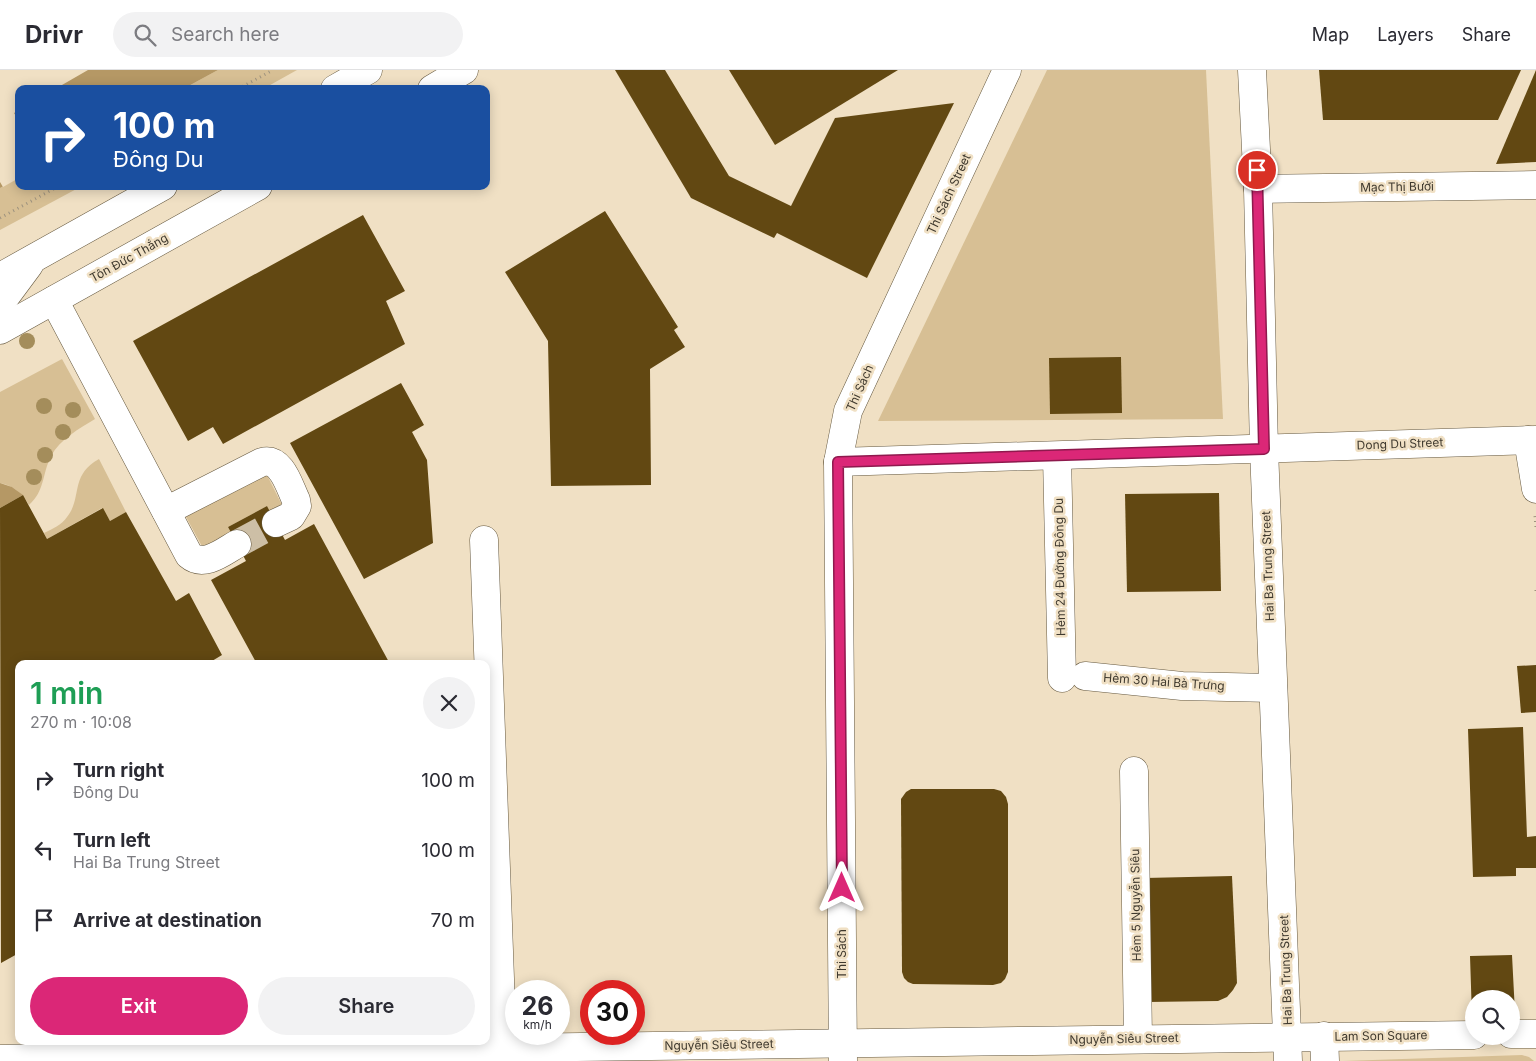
<!DOCTYPE html>
<meta charset="utf-8">
<style>
:root{--surface:#fff;--page:#f2f2f3;--text:#2b2b33;--muted:#7c7c81;--line:#e1e1e2;--accent:#db2777}
body{margin:0;font-family:Inter,sans-serif;background:var(--page);color:var(--text);height:100vh;display:flex;flex-direction:column;font-size:19px;white-space:nowrap}
*{box-sizing:border-box;margin:0}
p{font-size:16px;color:var(--muted)}
.icon{flex:none;width:28px;height:28px;fill:none;stroke:currentColor;stroke-width:2;stroke-linecap:round;stroke-linejoin:round}
.map{position:relative;flex:1;overflow:hidden}
.details{position:absolute;left:15px;top:590px;width:475px;height:385px;display:flex;flex-direction:column;background:var(--surface);border-radius:10px;box-shadow:0 2px 12px #0003}
.details>*{flex:none}
.banner{position:absolute;left:15px;top:15px;width:475px;height:105px;border-radius:10px;box-shadow:0 2px 12px #0003;background:#1a4fa0;color:#fff;overflow:hidden}
.tools{position:absolute;left:1465px;top:920px;display:grid;gap:10px}
.tools a{display:grid;place-items:center;width:55px;height:55px;border-radius:50%;background:var(--surface);box-shadow:0 2px 12px #0003;font-size:25px}
.speed{position:absolute;left:505px;top:910px;display:flex;gap:10px;font-size:25px;font-weight:700;text-align:center}
.speed>*{display:grid;place-content:center;width:65px;height:65px;border-radius:50%;background:var(--surface);box-shadow:0 2px 12px #0003;line-height:1}
.speed small{font-size:12px;font-weight:400}
.speed .limit{border:8px solid #d22;background:#fff;color:#111}
.pin{position:absolute;display:grid;place-items:center;width:42px;height:42px;color:#fff;margin:-21px;border:2px solid #fff;border-radius:50%;box-shadow:0 1px 5px #0007}
.me{position:absolute;width:55px;margin:-28px;rotate:0deg;stroke-linejoin:round;filter:drop-shadow(0 0 4px #0008)}
.turn{display:flex;align-items:center;gap:18px;height:105px;padding:0 15px;font-size:22px}
.turn .icon{width:65px;height:65px;stroke-width:2.5}
.turn b{display:block;font-size:35px;line-height:42px}
.round{display:grid;place-items:center;flex:none;width:52px;height:52px;border-radius:26px;background:var(--page)}
.summary{display:flex;align-items:center;justify-content:space-between;height:85px;padding:0 15px}
h1{font-size:30px;font-weight:600;line-height:38px;color:#1e9e55}
.action{display:flex;gap:10px;margin-top:auto;padding:10px 15px}
.action a{flex:1;height:58px;border-radius:30px;background:var(--accent);color:#fff;font-size:20px;font-weight:600;line-height:58px;text-align:center}
.action a+a{background:var(--page);color:var(--text)}
ul{padding:0;list-style:none}
li{display:flex;align-items:center;gap:15px;height:70px;padding:0 15px}
li div{flex:1}
li b{display:block;font-size:19px}
li em{font-style:normal}
header{display:flex;align-items:center;gap:30px;box-sizing:border-box;height:70px;padding:0 25px;background:var(--surface);border-bottom:1px solid var(--line)}
header strong{font-size:24px}
nav{display:flex;gap:28px;margin-inline-start:auto;font-size:18px}
.search{width:350px;height:45px;background:var(--page);display:flex;align-items:center;gap:12px;box-sizing:border-box;padding:0 18px;border-radius:28px;color:var(--muted);font-size:19px}
.map>svg:first-child{display:block}
</style>
<header>
<strong>Drivr</strong>
<div class="search"><svg class="icon" aria-label="search" viewBox="0 0 24 24"><circle cx="10" cy="10" r="6"/><path d="M15 15l6 6"/></svg>Search here</div>
<nav><a>Map</a><a>Layers</a><a>Share</a></nav>
</header>
<div class="map">
<svg width="1536" height="991" viewBox="0 0 1536 991">
<rect width="100%" height="100%" fill="#f0e0c4"/>
<!-- green -->
<g fill="#d7bf94">
<path d="M218,0h79l-34,19h-80z"/>
<path d="M1047,0h159l17,349 -345,2z"/>
<path d="M19,108v8h63l-82,44v-42z"/>
<path d="M62,289l33,60c-16,10 -35,20 -44,37 -9,18 -6,35 -22,49 -7,-12 -15,-19 -29,-22v-91z"/>
<path d="M99,389l27,53 -16,9 -8,-13 -55,31 -3,-6c8,-4 18,-8 23,-16 16,-20 2,-41 32,-58z"/>
<path d="M266,403l17,34 -12,7 -4,-8 -39,21 4,8 -28,15 -19,-35z"/>
<path d="M1522,985l7,2 5,4h-191z"/>
</g>
<!-- water -->
<g fill="#b59865">
<path d="M0,0h218l-35,19h-164v89l-19,10z"/>
<path d="M0,413l12,4 11,8 -23,13z"/>
</g>
<!-- pier -->
<path fill="#f0e0c4" d="M0,0h88l-33,19h-36v21l-5,3 5,8v57l-16,9 -3,-5z"/>
<!-- building -->
<g fill="#624812">
<path d="M615,0h50l64,106 62,30 44,-88 119,-15 -87,175 -90,-45 -3,5 -83,-40z"/>
<path d="M729,0h169l-123,75z"/>
<path d="M1319,0h202l-23,50h-175z"/>
<path d="M1536,0v92l-40,2z"/>
<path d="M605,141l73,116 -4,3 11,17 -35,22 1,116 -100,1 -3,-145 -43,-69z"/>
<path d="M363,145l42,76 -19,10 19,43 -182,100 -10,-17 -25,14 -55,-100z"/>
<path d="M1121,287l1,56 -72,1 -1,-56z"/>
<path d="M401,313l23,42 -12,7 15,28 6,83 -69,36 -74,-136z"/>
<path d="M1219,423l2,98 -94,1 -2,-98z"/>
<path d="M23,425l24,44 56,-31 7,13 16,-9 50,89 13,-8 33,62 -15,9h-188v289l-18,10 -1,-455z"/>
<path d="M267,436l18,34 29,-16 76,140h-133l-46,-84 35,-19 -18,-34z"/>
<path d="M1536,595v47l-15,1 -4,-47z"/>
<path d="M1523,657l4,110 9,-1v32h-20v8l-43,1 -5,-148z"/>
<path d="M911,719h83l7,2 5,6 2,7v168l-3,7 -4,4 -8,2 -80,-1 -5,-2 -4,-4 -2,-6 -1,-173 5,-7z"/>
<path d="M1232,806l5,107 -4,7 -6,7 -9,4 -70,1 -3,-124z"/>
<path d="M1512,885l3,58h-4v-14h-37v18h-2l-2,-61z"/>
</g>
<g fill="none" stroke-linecap="round" stroke-linejoin="round">
<!-- minor-tunnel -->
<path stroke="#cdbfa6" stroke-width="28" stroke-dasharray="28 14" stroke-linecap="butt" d="M237,474l39,-21"/>
<!-- minor casing -->
<g stroke="#65583f" stroke-width="29">
<g id="minor">
<path d="M1258,119l278,-4"/>
<path d="M54,230l135,255c15,13 34,-3 48,-11"/>
<path d="M1528,370l8,49"/>
<path d="M1057,386l5,222"/>
<path d="M838,392l698,-22"/>
<path d="M166,441l96,-49c20,-5 27,24 34,38l1,6 -6,10 -15,7"/>
<path d="M484,470l19,521"/>
<path d="M1085,606l97,10 91,2"/>
<path d="M1134,701l4,268"/>
<path d="M1511,964h25"/>
<path d="M1324,966l1,25"/>
<path d="M0,989l502,-11 972,-13"/>
<path d="M843,991l-5,-599 10,-51 159,-341"/>
</g>
</g>
<!-- major casing -->
<g stroke="#65583f" stroke-width="29">
<g id="major">
<path d="M1252,0l6,119 6,260 24,612"/>
<path d="M335,19l33,-19"/>
<path d="M432,19l32,-19"/>
<path d="M0,207l163,-91"/>
<path d="M0,231l6,-5 23,-31"/>
<path d="M0,260l258,-144"/>
</g>
</g>
<!-- path -->
<g stroke="#9d927e" stroke-width="3" stroke-dasharray="1 4" stroke-linecap="butt">
<path d="M238,19l35,-19"/>
<path d="M0,148l59,-32"/>
<path d="M1535,446l1,11"/>
<path d="M1536,520v2"/>
</g>
<!-- minor -->
<use href="#minor" stroke="#fff" stroke-width="28"/>
<!-- major -->
<use href="#major" stroke="#fff" stroke-width="28"/>
</g>
<!-- trees -->
<g fill="#a48d5b">
<circle cx="27" cy="271" r="8"/>
<circle cx="44" cy="336" r="8"/>
<circle cx="73" cy="340" r="8"/>
<circle cx="63" cy="362" r="8"/>
<circle cx="45" cy="385" r="8"/>
<circle cx="34" cy="407" r="8"/>
</g>
<g fill="none" stroke-linecap="round" stroke-linejoin="round">
<!-- route casing -->
<g stroke="#8e194d" stroke-width="12">
<path id="route" d="M842,818l-4,-426 426,-13 -7,-279"/>
</g>
<!-- route -->
<use href="#route" stroke="#db2777" stroke-width="9"/>
</g>
<g text-anchor="middle" stroke-width="5" stroke-linejoin="round" paint-order="stroke">
<!-- street labels -->
<g font-size="12" fill="#3f392e" stroke="#f0e0c4">
<text transform="translate(1397 117) rotate(-1)" y="4">Mạc Thị Bưởi</text>
<text transform="translate(949 124) rotate(-65)" y="4">Thi Sách Street</text>
<text transform="translate(129 188) rotate(-29)" y="4">Tôn Đức Thắng</text>
<text transform="translate(860 318) rotate(-66)" y="4">Thi Sách</text>
<text transform="translate(1400 374) rotate(-2)" y="4">Dong Du Street</text>
<text transform="translate(1268 496) rotate(-92)" y="4">Hai Ba Trung Street</text>
<text transform="translate(1060 497) rotate(-91)" y="4">Hẻm 24 Đường Đông Du</text>
<text transform="translate(1164 612) rotate(4)" y="4">Hẻm 30 Hai Bà Trưng</text>
<text transform="translate(1136 835) rotate(-91)" y="4">Hẻm 5 Nguyễn Siêu</text>
<text transform="translate(842 884) rotate(-90)" y="4">Thi Sách</text>
<text transform="translate(1286 900) rotate(-92)" y="4">Hai Ba Trung Street</text>
<text transform="translate(1381 966) rotate(-1)" y="4">Lam Son Square</text>
<text transform="translate(1124 969) rotate(-1)" y="4">Nguyễn Siêu Street</text>
<text transform="translate(719 975) rotate(-1)" y="4">Nguyễn Siêu Street</text>
</g>
</g>
</svg>
<div class="tools">
<a><svg class="icon" aria-label="search" viewBox="0 0 24 24"><circle cx="10" cy="10" r="6"/><path d="M15 15l6 6"/></svg></a>
</div>
<div class="speed"><div>26<small>km/h</small></div><div class="limit">30</div></div>
<div class="pin" style="left:1257px;top:100px;background:#d93025"><svg class="icon" aria-label="arrive" viewBox="0 0 24 24"><path d="M6 21V4h12l-3 4 3 4H6"/></svg></div>
<svg class="me" style="left:842px;top:818px" viewBox="-20 -20 40 40"><path d="M0-17L14 15 0 8-14 15z" fill="#db2777" stroke="#fff" stroke-width="4"/></svg>
<div class="banner">
<div class="turn"><svg class="icon" aria-label="right" viewBox="0 0 24 24"><path d="M7 20v-9h11M14 6l5 5-5 5"/></svg><div><b>100 m</b>Đông Du</div></div>
</div>
<section class="details">
<div class="summary"><div><h1>1 min</h1><p>270 m · 10:08</p></div><a class="round"><svg class="icon" aria-label="close" viewBox="0 0 24 24"><path d="M6 6l12 12M18 6L6 18"/></svg></a></div>
<ul>
<li><svg class="icon" aria-label="right" viewBox="0 0 24 24"><path d="M7 20v-9h11M14 6l5 5-5 5"/></svg><div><b>Turn right</b><p>Đông Du</p></div><em>100 m</em></li>
<li><svg class="icon" aria-label="left" viewBox="0 0 24 24"><path d="M17 20v-9H6M10 6l-5 5 5 5"/></svg><div><b>Turn left</b><p>Hai Ba Trung Street</p></div><em>100 m</em></li>
<li><svg class="icon" aria-label="arrive" viewBox="0 0 24 24"><path d="M6 21V4h12l-3 4 3 4H6"/></svg><div><b>Arrive at destination</b></div><em>70 m</em></li>
</ul>
<div class="action"><a>Exit</a><a>Share</a></div>
</section>
</div>
